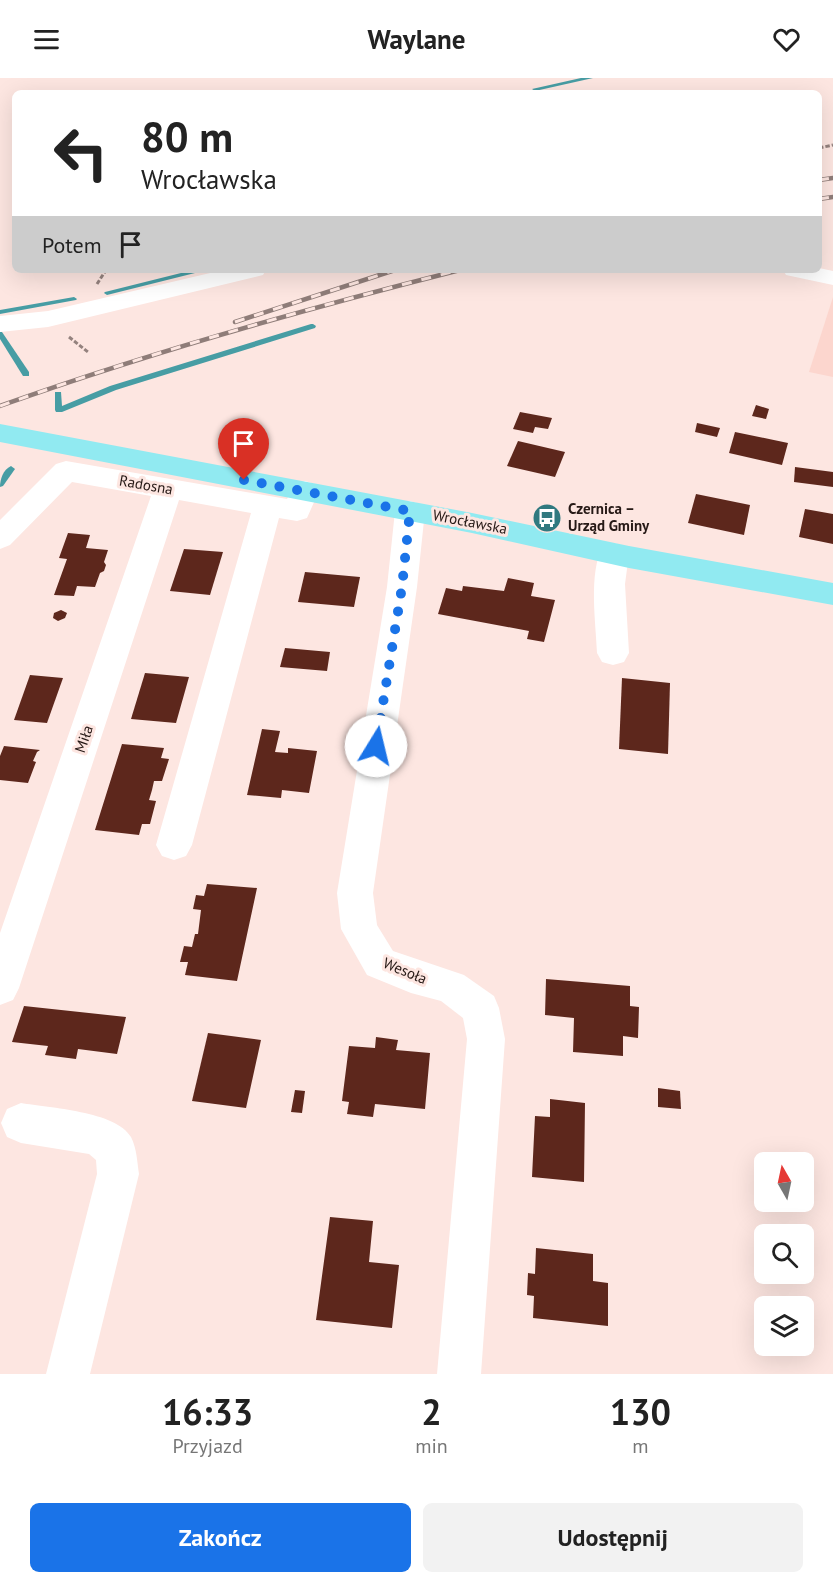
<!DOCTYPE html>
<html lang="pl">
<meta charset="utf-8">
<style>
:root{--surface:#fff;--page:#f2f2f2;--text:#222;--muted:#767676;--accent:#1a73e8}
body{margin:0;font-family:"PT Sans",sans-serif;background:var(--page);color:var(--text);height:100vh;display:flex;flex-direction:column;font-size:22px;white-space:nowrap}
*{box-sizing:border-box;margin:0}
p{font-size:20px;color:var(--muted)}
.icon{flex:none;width:33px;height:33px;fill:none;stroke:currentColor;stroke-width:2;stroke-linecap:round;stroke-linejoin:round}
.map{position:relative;height:1296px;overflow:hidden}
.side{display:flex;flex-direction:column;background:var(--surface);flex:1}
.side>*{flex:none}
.banner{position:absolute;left:12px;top:12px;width:810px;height:183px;border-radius:9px;box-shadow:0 6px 24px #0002;background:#fff;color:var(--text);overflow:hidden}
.needle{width:39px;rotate:351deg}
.tools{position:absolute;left:754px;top:1074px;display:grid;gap:12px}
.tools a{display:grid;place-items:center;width:60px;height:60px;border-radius:9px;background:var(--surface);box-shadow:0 6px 24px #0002;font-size:30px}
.pin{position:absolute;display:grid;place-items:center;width:51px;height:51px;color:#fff;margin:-62px -26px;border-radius:50% 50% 50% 0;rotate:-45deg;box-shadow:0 0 6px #0007}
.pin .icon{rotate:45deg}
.me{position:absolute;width:66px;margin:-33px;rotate:9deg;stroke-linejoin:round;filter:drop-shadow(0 0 4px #0008)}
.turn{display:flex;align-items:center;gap:21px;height:126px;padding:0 30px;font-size:27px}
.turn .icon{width:78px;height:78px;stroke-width:2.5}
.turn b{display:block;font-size:42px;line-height:51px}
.then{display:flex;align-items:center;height:57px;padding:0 30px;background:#0003;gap:12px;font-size:22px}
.eta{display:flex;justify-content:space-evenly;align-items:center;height:102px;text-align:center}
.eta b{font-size:36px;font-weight:600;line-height:42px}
.cta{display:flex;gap:12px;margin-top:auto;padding:12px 30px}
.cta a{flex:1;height:69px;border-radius:9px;background:var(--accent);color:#fff;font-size:24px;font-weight:600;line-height:69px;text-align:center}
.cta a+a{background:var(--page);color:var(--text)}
header{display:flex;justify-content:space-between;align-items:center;height:78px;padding:0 30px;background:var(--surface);font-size:27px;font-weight:600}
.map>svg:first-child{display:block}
</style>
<header><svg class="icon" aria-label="menu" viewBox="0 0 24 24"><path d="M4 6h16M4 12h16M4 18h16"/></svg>Waylane<svg class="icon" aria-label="heart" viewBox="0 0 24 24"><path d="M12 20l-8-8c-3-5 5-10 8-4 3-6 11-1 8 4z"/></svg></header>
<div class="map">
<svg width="833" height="1296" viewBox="0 0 833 1296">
<rect width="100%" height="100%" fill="#fde6e1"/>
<!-- built -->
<path fill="#fcd6ce" d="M833,219v80l-24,-5z"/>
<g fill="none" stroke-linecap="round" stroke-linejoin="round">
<!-- stream -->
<g fill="#479da4" fill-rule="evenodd">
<path d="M581,0h12l-58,13 -3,-2z"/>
<path d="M193,192h11l-1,1 -96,24 -3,-2 1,-1z"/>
<path d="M74,219l3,2 -1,1 -76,14v-4z"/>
<path d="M311,246h2l3,2 -1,2 -199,62 -54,22h-6l-1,-2v-18h6l1,14 48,-20z"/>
<path d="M0,254h2l27,40v4h-6l-23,-37z"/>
<path d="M11,388l4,3 -12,17 -3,1c0,-8 3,-17 11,-21z"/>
</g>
</g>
<!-- building -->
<g fill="#5d271c">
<path d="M756,327l13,4 -3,10 -14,-3z"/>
<path d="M520,334l32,6 -4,11 -13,-2 -2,6 -20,-4z"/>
<path d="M697,345l23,5 -3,9 -22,-5z"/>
<path d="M735,354l53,11 -6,22 -53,-12z"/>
<path d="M518,363l47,11 -10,25 -48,-11z"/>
<path d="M795,389l38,5v15l-39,-5z"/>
<path d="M696,416l54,11 -6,30 -56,-12z"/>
<path d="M805,431l28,5v30l-34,-7z"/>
<path d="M68,455l22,2 -4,13 22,2 -4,12 2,3 -2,6 -4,2 -5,14 -18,-1 -3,10 -20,-1 13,-36 -8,-1z"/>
<path d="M184,471l39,3 -13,43 -40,-4z"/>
<path d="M305,494l55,5 -6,30 -56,-5z"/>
<path d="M508,500l26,5 -3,13 24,4 -11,42 -17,-3 2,-8 -91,-17 8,-26 16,3 1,-5 41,5z"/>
<path d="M61,532l6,3 -2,5 -7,3 -5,-3 1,-5z"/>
<path d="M285,570l45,4 -3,19 -47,-4z"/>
<path d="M145,595l44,4 -13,46 -45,-4z"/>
<path d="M30,597l33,3 -16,45 -33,-3z"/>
<path d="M622,600l48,5 -2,71 -49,-5z"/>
<path d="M262,651l18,2 -5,21 13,1v-5l29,3 -8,42 -27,-3 -1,8 -34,-3z"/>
<path d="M122,666l42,4 -3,10 8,1 -7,22h-8l-2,9 -3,10 7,1 -6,23h-8l-3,11 -44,-5z"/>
<path d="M4,668l36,4 -3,2 -4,9 3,1 -8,21 -28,-3v-24z"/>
<path d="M207,806l50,4 -20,93 -52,-6 3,-13h-8l4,-16 8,1 3,-13h3l3,-24 -8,-1 3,-14 8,1z"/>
<path d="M546,901l84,7v20l9,1 -1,31 -15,-2v20l-50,-4 1,-34 -29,-3z"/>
<path d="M24,928l102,11 -9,37 -39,-5 -2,10 -31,-4 3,-9 -36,-4z"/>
<path d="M208,955l53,7 -15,68 -54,-7z"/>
<path d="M376,959l22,3 -2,10 34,3 -5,56 -50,-5 -2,13 -26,-3 2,-12 -7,-1 7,-55 26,2z"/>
<path d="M658,1010l22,3 1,18 -23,-2z"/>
<path d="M295,1012l10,1 -3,22 -11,-1z"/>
<path d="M550,1021l35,4 -1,79 -52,-5 3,-61 15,1z"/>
<path d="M330,1139l43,4 -4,41 30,3 -7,63 -76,-8z"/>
<path d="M536,1170l57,6v27l15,2v43l-75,-8 1,-22 -7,-1 1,-22 7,1z"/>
</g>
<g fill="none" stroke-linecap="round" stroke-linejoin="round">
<!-- path -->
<g stroke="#94827e" stroke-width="3" stroke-dasharray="4.5 2" stroke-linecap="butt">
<path d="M819,70l14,-3"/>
<path d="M97,206l9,-14"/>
<path d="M69,259l19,15"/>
</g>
<!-- minor -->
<g fill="#fff" fill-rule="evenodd">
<path d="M819,190l14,3v14l-47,-10 -3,-5h36z"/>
<path d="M223,192h43l-3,5 -215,52 -48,5v-16l48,-5z"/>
<path d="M66,383l221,38 8,-15 10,-3 10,3 4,7 -12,27 -10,3 -18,-3 -87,327 -6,11 -12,4 -12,-4 -6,-11 95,-332 -72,-13 -160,488 -6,12 -13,5v-72l151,-437 -79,-14 -62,63 -10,4v-29l56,-56z"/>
<path d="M410,423l10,3 5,7 -8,76 -44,306 4,32 16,26 71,24 30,21 5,12 6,31 -24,335h-44l30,-335 -4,-21 -22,-17 -30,-8 -44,-18 -26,-46 -4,-36 50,-306 8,-76 5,-7z"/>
<path d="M614,465l11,3 4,8 -4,30 4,69 -5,9 -11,3 -11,-3 -5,-9c-1,-30 -9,-80 6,-107z"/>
<path d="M21,1025c28,5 95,8 110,34 6,12 6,25 8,37l-49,200h-44l51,-200 -1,-14 -7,-6 -68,-11 -14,-6 -6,-14 6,-14z"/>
</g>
<!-- major -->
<path fill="#91eaf1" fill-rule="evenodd" d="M0,346l472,89 157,33 204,37v22l-204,-37 -157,-35 -472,-91z"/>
<!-- rail casing -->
<g stroke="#8f7d79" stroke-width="4.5">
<g id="rail">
<path d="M819,102l14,-2"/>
<path d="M819,121l14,-2"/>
<path d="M235,244l160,-52"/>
<path d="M0,328c151,-54 305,-97 460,-136"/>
</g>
</g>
<!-- rail -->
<use href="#rail" stroke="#fde6e1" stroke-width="3" stroke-dasharray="10" stroke-linecap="butt"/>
</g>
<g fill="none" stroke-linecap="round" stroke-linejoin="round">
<!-- route -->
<path stroke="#1a73e8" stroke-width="10" stroke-dasharray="0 18" d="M244,402l166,31 -8,76 -26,159"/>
</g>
<!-- icons -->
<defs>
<g id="bus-disc" transform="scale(1.5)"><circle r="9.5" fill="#30797f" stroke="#fde6e1"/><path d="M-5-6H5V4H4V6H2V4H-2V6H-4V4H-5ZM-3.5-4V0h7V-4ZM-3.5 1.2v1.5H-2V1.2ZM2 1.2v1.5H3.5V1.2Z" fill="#fff"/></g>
</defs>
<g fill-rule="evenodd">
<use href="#bus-disc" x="547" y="440"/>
</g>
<g text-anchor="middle" stroke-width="6" stroke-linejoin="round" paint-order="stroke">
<!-- street labels -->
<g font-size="15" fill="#261916" stroke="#fde6e1">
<text transform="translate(146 407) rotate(10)" y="5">Radosna</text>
<text transform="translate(470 444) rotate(11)" y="5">Wrocławska</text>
<text transform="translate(84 661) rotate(-71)" y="5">Miła</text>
<text transform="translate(405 893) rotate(22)" y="5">Wesoła</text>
</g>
<!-- poi labels -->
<g font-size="15" font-weight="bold" fill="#261916" stroke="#fde6e1" text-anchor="start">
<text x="568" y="436">Czernica –<tspan x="568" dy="17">Urząd Gminy</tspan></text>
</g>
</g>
</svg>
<div class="tools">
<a><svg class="needle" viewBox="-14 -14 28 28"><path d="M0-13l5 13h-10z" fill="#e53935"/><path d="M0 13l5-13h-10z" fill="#767676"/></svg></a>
<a><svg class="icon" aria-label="search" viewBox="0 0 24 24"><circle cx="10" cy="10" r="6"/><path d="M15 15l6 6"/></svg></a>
<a><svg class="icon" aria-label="layers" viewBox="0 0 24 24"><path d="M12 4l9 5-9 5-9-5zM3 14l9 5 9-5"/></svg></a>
</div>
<div class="pin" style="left:244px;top:402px;background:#d93025"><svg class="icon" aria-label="arrive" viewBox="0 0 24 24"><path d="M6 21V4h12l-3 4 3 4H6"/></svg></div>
<svg class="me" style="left:376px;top:668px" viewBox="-20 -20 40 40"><circle r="19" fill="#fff"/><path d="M0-13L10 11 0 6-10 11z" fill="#1a73e8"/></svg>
<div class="banner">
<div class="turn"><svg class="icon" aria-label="left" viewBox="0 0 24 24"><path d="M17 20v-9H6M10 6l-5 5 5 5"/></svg><div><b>80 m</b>Wrocławska</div></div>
<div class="then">Potem<svg class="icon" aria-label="arrive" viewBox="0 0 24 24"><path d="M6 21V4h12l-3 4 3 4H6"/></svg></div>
</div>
</div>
<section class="side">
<div class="eta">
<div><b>16:33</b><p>Przyjazd</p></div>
<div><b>2</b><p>min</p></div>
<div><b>130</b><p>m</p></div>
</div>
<div class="cta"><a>Zakończ</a><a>Udostępnij</a></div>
</section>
